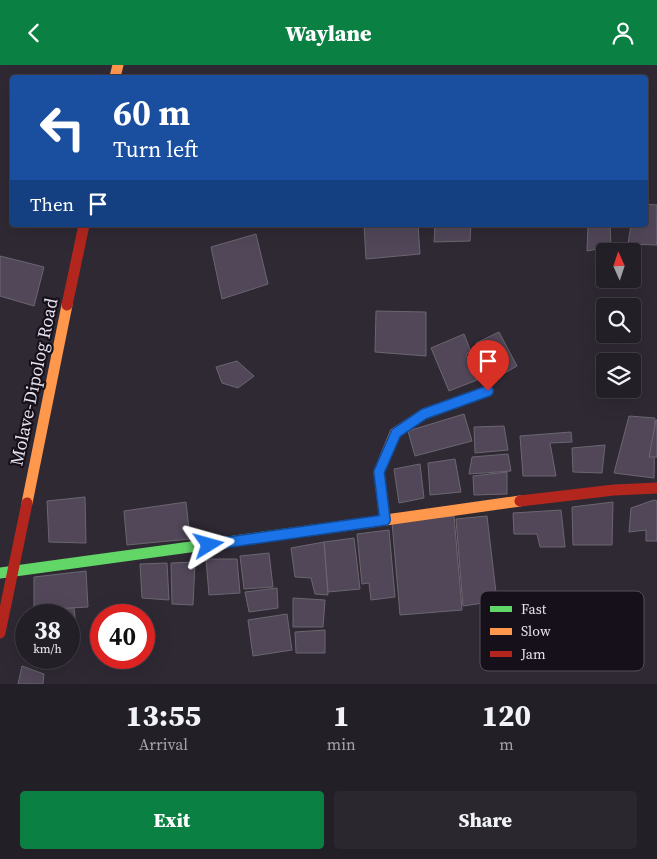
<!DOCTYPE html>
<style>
:root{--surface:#231f27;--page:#2b272f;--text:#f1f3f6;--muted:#a3a2a7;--line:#403d44;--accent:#0b8043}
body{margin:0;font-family:"Source Serif 4",serif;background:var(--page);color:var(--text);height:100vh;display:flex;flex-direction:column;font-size:19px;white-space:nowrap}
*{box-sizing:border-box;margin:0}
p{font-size:16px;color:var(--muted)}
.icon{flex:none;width:28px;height:28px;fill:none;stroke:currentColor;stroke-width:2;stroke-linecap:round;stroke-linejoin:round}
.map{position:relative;height:619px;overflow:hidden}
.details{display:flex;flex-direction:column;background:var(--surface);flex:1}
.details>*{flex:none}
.guide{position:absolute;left:10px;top:10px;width:638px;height:152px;border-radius:5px;box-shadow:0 5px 20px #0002,0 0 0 1px var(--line);background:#1a4fa0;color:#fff;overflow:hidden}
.needle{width:32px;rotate:357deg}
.controls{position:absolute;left:596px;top:178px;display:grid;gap:10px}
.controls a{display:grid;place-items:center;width:45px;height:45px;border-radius:5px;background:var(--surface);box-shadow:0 5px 20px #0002,0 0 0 1px var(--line);font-size:25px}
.speed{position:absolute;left:15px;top:539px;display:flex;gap:10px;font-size:25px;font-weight:700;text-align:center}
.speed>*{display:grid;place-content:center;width:65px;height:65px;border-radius:50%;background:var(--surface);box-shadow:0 5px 20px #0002,0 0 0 1px var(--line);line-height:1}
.speed small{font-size:12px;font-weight:400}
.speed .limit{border:8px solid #d22;background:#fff;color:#111}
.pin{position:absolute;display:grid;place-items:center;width:42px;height:42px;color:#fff;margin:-51px -21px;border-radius:50% 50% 50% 0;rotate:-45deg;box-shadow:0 0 5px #0007}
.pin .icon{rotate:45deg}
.me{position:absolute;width:55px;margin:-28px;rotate:82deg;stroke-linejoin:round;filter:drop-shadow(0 0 4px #0008)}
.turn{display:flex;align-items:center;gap:18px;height:105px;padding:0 20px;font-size:22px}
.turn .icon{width:65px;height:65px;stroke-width:2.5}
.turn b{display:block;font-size:35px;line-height:42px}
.then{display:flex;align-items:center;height:48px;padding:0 20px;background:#0003;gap:10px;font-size:19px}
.eta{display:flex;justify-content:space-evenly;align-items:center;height:85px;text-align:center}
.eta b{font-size:30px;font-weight:800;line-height:35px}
.action{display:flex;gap:10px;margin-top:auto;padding:10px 20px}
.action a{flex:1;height:58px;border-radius:5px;background:var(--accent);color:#fff;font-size:20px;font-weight:800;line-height:58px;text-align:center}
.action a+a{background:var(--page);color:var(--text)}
header{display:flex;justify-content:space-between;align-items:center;height:65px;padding:0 20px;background:var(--accent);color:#fff;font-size:22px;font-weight:800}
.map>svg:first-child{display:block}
</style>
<header><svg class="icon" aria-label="back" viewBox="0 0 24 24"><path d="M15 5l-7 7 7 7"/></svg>Waylane<svg class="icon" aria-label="person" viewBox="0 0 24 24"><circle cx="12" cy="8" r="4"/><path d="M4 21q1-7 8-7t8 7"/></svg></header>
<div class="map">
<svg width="657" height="619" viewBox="0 0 657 619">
<rect width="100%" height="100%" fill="#2f2934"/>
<!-- building -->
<g fill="#514759" stroke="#6b6670">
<path d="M645,139l12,1v40l-29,-1 3,-19h14z"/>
<path d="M364,160h54l2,29 -54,5z"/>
<path d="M435,160h36l-1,16 -36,1z"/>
<path d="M588,160h22l1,21 -24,5z"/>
<path d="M256,169l12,50 -46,15 -11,-52z"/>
<path d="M0,191l44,11 -10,39 -34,-10z"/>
<path d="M376,246l50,1v44l-51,-4z"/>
<path d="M499,267l18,34 -23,13 -18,-36z"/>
<path d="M464,269l7,18 -5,2 11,26 -28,11 -18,-43z"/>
<path d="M237,296l17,15 -16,12 -16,-5 -6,-16z"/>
<path d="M464,349l8,27 -57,15 -7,-25z"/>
<path d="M629,351l26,2 -1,60 -40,-5z"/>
<path d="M656,355h1v37h-8z"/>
<path d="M504,361l4,24 -33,3 -1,-26z"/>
<path d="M571,367l1,10 -22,1 6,33h-33l-3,-40z"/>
<path d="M605,380l-3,28 -29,-1 -1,-24z"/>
<path d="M508,389l3,17 -42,3 3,-17z"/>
<path d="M455,394l6,33 -31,3 -2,-32z"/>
<path d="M420,399l4,34 -25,5 -5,-34z"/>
<path d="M507,407v22l-33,1 -1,-19z"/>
<path d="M85,432l1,46 -37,-1 -2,-41z"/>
<path d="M654,435l3,1v40h-11v-11l-17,2 2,-24z"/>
<path d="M186,437l4,37 -63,6 -3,-34z"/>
<path d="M613,437l-1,43h-39l-1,-38z"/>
<path d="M561,445l4,37h-25l-3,-13h-23l-1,-21z"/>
<path d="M454,451l8,94 -62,5 -8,-93z"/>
<path d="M487,451l10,85 -34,5 -7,-87z"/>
<path d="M389,465l6,67 -24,3 -2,-17 -7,1 -5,-50z"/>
<path d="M354,473l6,51 -32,3 -4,-50z"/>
<path d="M324,477l4,53 -13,-1 -4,-16 -16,-1 -4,-29z"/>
<path d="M269,488l4,34 -29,2 -4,-33z"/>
<path d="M206,494h31l3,34 -31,2z"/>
<path d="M195,497l-2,43 -21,-1 -1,-41z"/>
<path d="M167,498l2,37 -27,-2 -2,-34z"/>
<path d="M86,506l2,36 -54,3v-33z"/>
<path d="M277,523l1,20 -29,4 -4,-20z"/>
<path d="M293,533l32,2 -2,27h-30z"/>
<path d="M74,543l2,18 -7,1v-12h-35v-5z"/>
<path d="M287,549l5,36 -39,6 -5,-36z"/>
<path d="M325,565v23h-29l-1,-21z"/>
<path d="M22,601l22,8 -1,10h-25z"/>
</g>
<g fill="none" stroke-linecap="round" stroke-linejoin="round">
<!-- fast -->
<path stroke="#63d668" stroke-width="11" d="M0,508l336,-46"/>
<!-- slow -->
<g stroke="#ff974d" stroke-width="11">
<path d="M115,12l3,-12"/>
<path d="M27,438l40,-198"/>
<path d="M385,455l-6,-48 16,-39 29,-19 64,-23"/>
<path d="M336,462l184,-26"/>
</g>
<!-- jam -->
<g stroke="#b3261e" stroke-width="11">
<path d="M67,240l17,-80"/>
<path d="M520,436l94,-11 43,-2"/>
<path d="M0,568l27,-130"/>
</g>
</g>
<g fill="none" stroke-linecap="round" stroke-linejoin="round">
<!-- route casing -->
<g stroke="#114b97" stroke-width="12">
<path id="route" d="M209,480l176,-25 -6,-48 17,-39 28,-19 64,-23"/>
</g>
<!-- route -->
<use href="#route" stroke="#1a73e8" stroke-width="9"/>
</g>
<g text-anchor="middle" stroke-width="4.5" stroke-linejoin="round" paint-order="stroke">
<!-- street labels -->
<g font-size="18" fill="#e7e0ee" stroke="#151019">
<text transform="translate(34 317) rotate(-78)" y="6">Molave-Dipolog Road</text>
</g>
</g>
<!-- legend -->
<rect x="480" y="526" width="164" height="80" rx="8" fill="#151019" stroke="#544e59" stroke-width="1"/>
<rect x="490" y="541" width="22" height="6" fill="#63d668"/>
<rect x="490" y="563" width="22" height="7" fill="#ff974d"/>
<rect x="490" y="586" width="22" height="6" fill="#b3261e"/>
<g font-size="14" fill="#e7e0ee">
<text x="521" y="549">Fast</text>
<text x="521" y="571">Slow</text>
<text x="521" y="594">Jam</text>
</g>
</svg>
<div class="controls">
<a><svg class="needle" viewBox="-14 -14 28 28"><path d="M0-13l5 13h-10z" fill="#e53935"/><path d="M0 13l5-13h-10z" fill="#a3a2a7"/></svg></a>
<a><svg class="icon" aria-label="search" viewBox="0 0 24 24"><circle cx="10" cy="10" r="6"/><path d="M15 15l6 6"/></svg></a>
<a><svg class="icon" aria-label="layers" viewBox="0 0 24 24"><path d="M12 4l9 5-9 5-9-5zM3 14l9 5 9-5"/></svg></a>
</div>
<div class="speed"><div>38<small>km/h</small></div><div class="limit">40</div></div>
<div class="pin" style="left:488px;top:326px;background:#d93025"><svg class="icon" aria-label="arrive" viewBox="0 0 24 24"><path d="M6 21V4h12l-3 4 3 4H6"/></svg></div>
<svg class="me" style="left:209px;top:480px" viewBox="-20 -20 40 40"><path d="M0-17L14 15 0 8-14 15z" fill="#1a73e8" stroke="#fff" stroke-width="4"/></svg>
<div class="guide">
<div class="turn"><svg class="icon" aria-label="left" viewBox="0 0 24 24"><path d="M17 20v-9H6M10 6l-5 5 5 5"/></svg><div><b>60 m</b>Turn left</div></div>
<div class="then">Then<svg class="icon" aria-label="arrive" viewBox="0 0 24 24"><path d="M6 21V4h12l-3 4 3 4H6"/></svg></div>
</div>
</div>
<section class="details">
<div class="eta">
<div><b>13:55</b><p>Arrival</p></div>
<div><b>1</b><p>min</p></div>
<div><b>120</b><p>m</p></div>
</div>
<div class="action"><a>Exit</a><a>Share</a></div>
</section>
